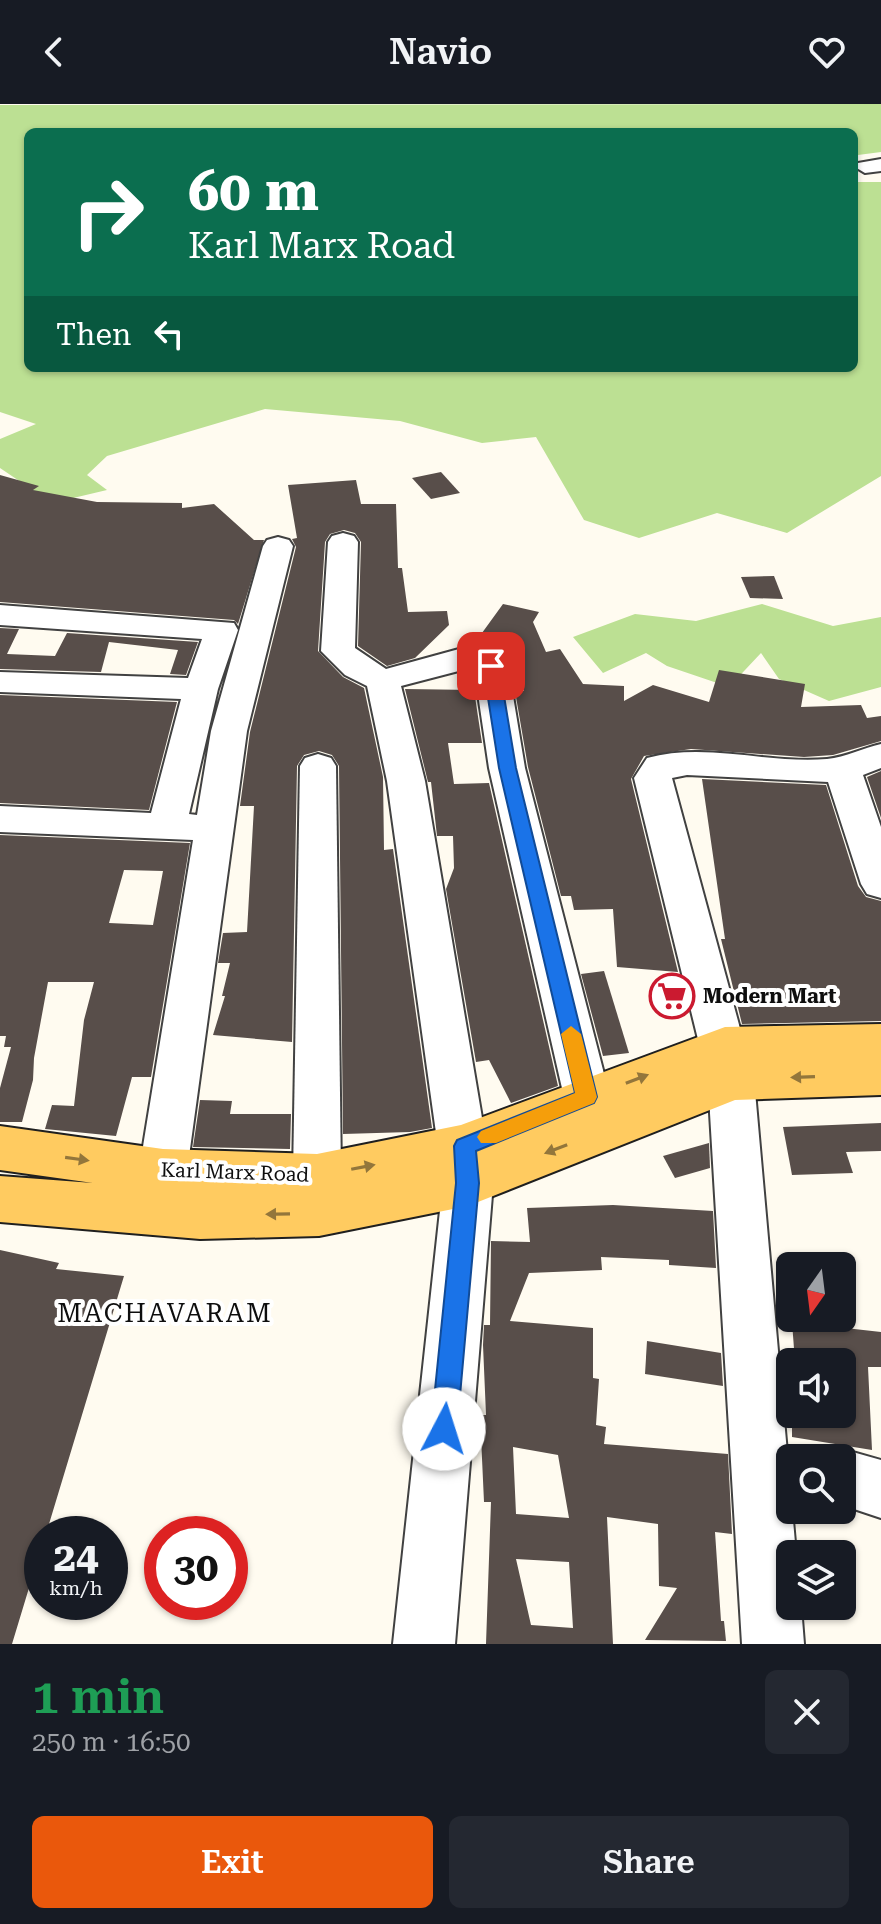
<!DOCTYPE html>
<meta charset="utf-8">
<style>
:root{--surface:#171b24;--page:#242831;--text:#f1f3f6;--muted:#9ea1a6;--accent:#ea580c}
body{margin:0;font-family:"Roboto Serif",serif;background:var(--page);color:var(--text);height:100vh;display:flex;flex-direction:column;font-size:30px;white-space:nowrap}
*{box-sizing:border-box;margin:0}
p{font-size:26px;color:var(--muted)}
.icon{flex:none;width:44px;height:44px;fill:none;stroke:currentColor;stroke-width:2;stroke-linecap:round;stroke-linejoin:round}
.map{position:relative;height:1540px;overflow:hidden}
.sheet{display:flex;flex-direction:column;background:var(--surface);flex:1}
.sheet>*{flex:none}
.top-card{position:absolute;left:24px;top:24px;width:834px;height:244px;border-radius:12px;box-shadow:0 2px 6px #0004;background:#0b6e4f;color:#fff;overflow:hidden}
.needle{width:52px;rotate:194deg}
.buttons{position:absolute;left:776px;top:1148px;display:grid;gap:16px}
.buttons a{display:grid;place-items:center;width:80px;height:80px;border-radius:12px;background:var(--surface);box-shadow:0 2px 6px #0004;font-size:40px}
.speed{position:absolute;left:24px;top:1412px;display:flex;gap:16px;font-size:40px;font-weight:700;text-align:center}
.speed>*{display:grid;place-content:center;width:104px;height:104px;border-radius:50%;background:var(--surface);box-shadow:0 2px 6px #0004;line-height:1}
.speed small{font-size:20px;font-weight:400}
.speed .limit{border:12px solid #d22;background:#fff;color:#111}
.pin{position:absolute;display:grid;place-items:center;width:68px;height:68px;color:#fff;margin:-34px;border-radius:16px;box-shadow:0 4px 12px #0006}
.me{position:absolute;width:88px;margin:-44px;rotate:5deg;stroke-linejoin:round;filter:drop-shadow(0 0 6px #0008)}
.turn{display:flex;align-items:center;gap:28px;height:168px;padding:0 32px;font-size:36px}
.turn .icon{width:104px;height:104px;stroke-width:2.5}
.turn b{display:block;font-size:56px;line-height:68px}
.then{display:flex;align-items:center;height:76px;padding:0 32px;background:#0003;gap:16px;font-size:30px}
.round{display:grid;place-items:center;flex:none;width:84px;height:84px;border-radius:12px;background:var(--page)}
.summary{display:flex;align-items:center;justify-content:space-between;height:136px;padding:0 32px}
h1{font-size:48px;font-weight:600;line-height:60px;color:#1e9e55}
.primary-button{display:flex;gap:16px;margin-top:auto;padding:16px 32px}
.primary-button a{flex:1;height:92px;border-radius:12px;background:var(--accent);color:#fff;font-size:32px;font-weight:600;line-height:92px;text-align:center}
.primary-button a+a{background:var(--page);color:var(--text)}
header{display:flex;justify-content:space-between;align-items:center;height:104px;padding:0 32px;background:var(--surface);font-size:36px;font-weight:600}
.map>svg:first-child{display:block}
</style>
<header><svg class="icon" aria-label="back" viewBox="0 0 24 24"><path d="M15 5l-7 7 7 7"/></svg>Navio<svg class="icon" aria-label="heart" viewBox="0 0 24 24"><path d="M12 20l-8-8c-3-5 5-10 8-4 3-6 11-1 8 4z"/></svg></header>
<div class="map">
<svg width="881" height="1540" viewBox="0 0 881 1540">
<rect width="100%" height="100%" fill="#fffbf0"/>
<!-- forest -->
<g fill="#bce093">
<path d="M881,0v48l-23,3h-4v-23h-826v236h826v-186h27v294l-94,57 -70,-20 -78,25 -55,-18 -48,-83 -54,6 -82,-22 -135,-12 -158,47 -20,19 20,15 -55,13 -52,-35v-29l36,-15 -36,-12v-307z"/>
<path d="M762,500l71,22 48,-9v70l-52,14 -50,-22 -18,-26 -32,34 -62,-21 -21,-13 -43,20 -30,-36 62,-23 61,7z"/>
</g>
<!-- building -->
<g fill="#584e4a" fill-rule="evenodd">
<path d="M441,368l19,21 -29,6 -19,-21z"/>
<path d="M0,371l39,11 -6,4 64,12 85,1v5l32,-4 40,36h10l-26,84 -4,-4 -234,-18z"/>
<path d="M356,376l5,24h35l2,64h4l6,44 39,-1 2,14 -34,33 -28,8 -29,-20 3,-104 -6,-9 -11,-3 -14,4 -5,8 -7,109 25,26 21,11 19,89 1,73 9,-1 39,279 -22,4 -67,2 -4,-368 -7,-11 -13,-4 -15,4 -7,11 -5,276 -79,-7 12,-39h-3l8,-33h-12l5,-30 24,-1 7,-126h-14l10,-74 46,-185 -4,-8 5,-1 -9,-53z"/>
<path d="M774,472l9,23 -33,-1 -9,-21z"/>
<path d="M503,500l36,8 -6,10 13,30 14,-3 23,35 41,2v15l29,-16 56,17 10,-32 86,14 -4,23 60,-2 6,13 14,-2v25l-48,14 -29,2 -113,-8 -47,7 -13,23 47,193 -61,-5 -4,-58 -39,1 -3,-14h-10l-33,-129 -13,-76h9l-30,-50 -20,3z"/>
<path d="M0,524l19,1 -12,25 48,2 12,-23 131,9 -12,33 -16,-1 8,-24 -69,-8 -8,30 -101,-3z"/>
<path d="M405,585l69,1 8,53h-34l6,41 35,-1 69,303 -47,17 -22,-43 -13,2 -30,-173 8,-21 -1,-32h-16l-6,-54h-3z"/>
<path d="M0,591l177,7 -28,108 -149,-7z"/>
<path d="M881,667v47l-14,-41z"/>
<path d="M702,675l124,6 32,101 8,11 15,4v120l-139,3 -21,-85h4z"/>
<path d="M0,731l190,8 -39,234h-19l-16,59 -71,-7 7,-24 22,1 10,-86 10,-38h-46l-14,76 -1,22 -11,42h-22v-34l11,-41h-7l2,-11h-6zM124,766l39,1 -10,54 -44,-2z"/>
<path d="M604,867l25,82 -26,3 -22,-82z"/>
<path d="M200,996l32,1 -2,13h61l-1,35 -97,-2z"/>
<path d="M881,1019v28l-35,1 7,21 -61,2 -9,-48z"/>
<path d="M709,1039l1,25 -35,10 -12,-22z"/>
<path d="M613,1101l100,6 3,57 -47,-3v-5l-68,-3 1,13 -73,3 -19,48 83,7v50l6,1 -3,46 10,2 -2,17 124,10 4,80 -17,-2 6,89h3l2,20 -81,-1 32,-52 -18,-2 -1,-62 -51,-7 6,127h-127l5,-142h-7l-4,-87h6l-3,-70 1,-20h6l1,-84 39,1 -3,-34zM513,1343l45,8 11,63 -53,-4zM516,1455l53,3 4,66 -42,-3z"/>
<path d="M0,1146l59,13 -3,6 68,7 -78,258h-4v11l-30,99h-12z"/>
<path d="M792,1218l89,10v35h-13l4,83 -80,-13v-23h50v-52h-47z"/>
<path d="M647,1237l74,12 2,33 -78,-12z"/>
</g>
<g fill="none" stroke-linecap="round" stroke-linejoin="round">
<!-- minor casing -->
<g stroke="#414141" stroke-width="4">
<g id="minor">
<path d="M881,55v12l-16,2 -10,-6 3,-4z"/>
<path d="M343,429l11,3 4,6 -3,106 31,21 84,-23 29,6 9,14 17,102 85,329 -7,13 -16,5 -16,-5 -7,-13 -75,-329 -15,-101 -73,19 24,95 68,402 -38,461h-62l50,-461 -56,-402 -20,-95 -22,-11 -24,-24 7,-109 4,-6z"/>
<path d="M278,433l11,3 4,6 -46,185 -60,440 -7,14 -17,6 -17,-6 -7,-14 54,-331 -193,-8v-26l151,7 30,-114 -181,-7v-20l188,6 14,-39 -202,-14v-20l234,18 4,7 -20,59 -29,125 8,1 14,-84 52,-185 4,-6z"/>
<path d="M881,640v24l-18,7 18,52v71l-14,-4 -6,-10 -33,-102 -141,-7 -15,3 82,302 42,474h-6v52h11l3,38h-62l-34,-564 -74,-302 13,-20c59,-16 120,6 180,1 19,-2 36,-11 54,-15z"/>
<path d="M318,650l13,4 5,8 5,410 -7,14 -17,6 -17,-6 -7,-14 7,-410 5,-8z"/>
<path d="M842,1345l39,11v58l-39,-13v-47h-21z"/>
</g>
</g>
<!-- major casing -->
<g stroke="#1f1f1f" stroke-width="4">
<path id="major" d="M881,920v71l-146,5 -267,106 -149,30 -119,3 -200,-17v-46l93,7 -93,-13v-44l163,23 154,5 144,-29 264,-98z"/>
</g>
<!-- minor -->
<use href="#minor" fill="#fff" fill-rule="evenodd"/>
<!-- major -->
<use href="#major" fill="#ffcb60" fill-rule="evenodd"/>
</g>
<!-- one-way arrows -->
<defs><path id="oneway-solid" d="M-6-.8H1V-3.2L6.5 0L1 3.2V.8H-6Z" transform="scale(2)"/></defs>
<g fill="#93763b">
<use href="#oneway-solid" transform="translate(803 973) rotate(178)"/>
<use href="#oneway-solid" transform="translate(637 975) rotate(-21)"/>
<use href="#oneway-solid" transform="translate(556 1045) rotate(159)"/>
<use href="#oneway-solid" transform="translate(77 1055) rotate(8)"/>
<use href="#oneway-solid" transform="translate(363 1063) rotate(-11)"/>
<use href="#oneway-solid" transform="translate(278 1110) rotate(179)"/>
</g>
<!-- route -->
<path fill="#1a73e8" stroke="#114b97" stroke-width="2" d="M491,558l8,4 17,102 81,329 -3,6 -118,48 3,32 -22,246 -4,9 -9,3 -9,-3 -4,-9 25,-246 -2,-37 3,-6 118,-47 -76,-325 -16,-102z"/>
<!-- slow -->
<path fill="#f59e0b" d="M571,922l10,8 16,63 -3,6 -98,40h-15l-4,-6 4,-6 94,-38 -14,-59z"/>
<!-- icons -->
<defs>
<g id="supermarket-ring" transform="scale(2.3)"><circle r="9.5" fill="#fff" stroke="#cb1a30" stroke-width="1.5"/><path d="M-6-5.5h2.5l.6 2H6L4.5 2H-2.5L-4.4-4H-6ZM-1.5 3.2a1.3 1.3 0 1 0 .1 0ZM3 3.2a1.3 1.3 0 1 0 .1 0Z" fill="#cb1a30"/></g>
</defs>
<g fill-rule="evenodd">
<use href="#supermarket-ring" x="672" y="892"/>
</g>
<g text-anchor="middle" stroke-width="8" stroke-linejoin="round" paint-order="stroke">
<!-- poi labels -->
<g font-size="20" font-weight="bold" fill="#0e0e0e" stroke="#fff" text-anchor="start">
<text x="703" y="899">Modern Mart</text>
</g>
<!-- street labels -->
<g font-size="20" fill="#0e0e0e" stroke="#fff">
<text transform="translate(235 1068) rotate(2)" y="7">Karl Marx Road</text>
</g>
<!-- near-neighbourhood labels -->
<g font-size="26" letter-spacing="2" fill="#0e0e0e" stroke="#fff">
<text x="165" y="1218">MACHAVARAM</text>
</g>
</g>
</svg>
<div class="buttons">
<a><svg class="needle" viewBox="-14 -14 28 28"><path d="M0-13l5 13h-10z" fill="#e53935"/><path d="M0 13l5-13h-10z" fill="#9ea1a6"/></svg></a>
<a><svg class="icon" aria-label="sound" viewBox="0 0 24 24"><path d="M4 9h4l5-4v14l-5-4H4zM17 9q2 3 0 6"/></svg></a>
<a><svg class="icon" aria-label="search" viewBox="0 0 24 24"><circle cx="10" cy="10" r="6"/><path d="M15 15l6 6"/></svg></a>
<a><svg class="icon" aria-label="layers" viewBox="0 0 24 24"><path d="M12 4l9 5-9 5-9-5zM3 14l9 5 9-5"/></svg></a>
</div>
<div class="speed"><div>24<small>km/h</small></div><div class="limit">30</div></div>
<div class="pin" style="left:491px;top:562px;background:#d93025"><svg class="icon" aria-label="arrive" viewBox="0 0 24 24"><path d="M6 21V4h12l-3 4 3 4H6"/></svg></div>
<svg class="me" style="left:444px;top:1325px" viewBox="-20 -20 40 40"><circle r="19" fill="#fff"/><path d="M0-13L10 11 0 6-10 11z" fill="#1a73e8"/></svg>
<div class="top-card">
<div class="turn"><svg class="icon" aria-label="right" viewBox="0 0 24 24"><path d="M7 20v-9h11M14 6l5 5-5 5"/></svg><div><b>60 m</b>Karl Marx Road</div></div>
<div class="then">Then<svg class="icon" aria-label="left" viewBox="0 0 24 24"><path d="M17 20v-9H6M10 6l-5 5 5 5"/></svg></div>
</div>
</div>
<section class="sheet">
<div class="summary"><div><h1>1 min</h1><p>250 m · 16:50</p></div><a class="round"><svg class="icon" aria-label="close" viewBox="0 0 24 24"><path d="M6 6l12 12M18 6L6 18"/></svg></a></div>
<div class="primary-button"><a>Exit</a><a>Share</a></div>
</section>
